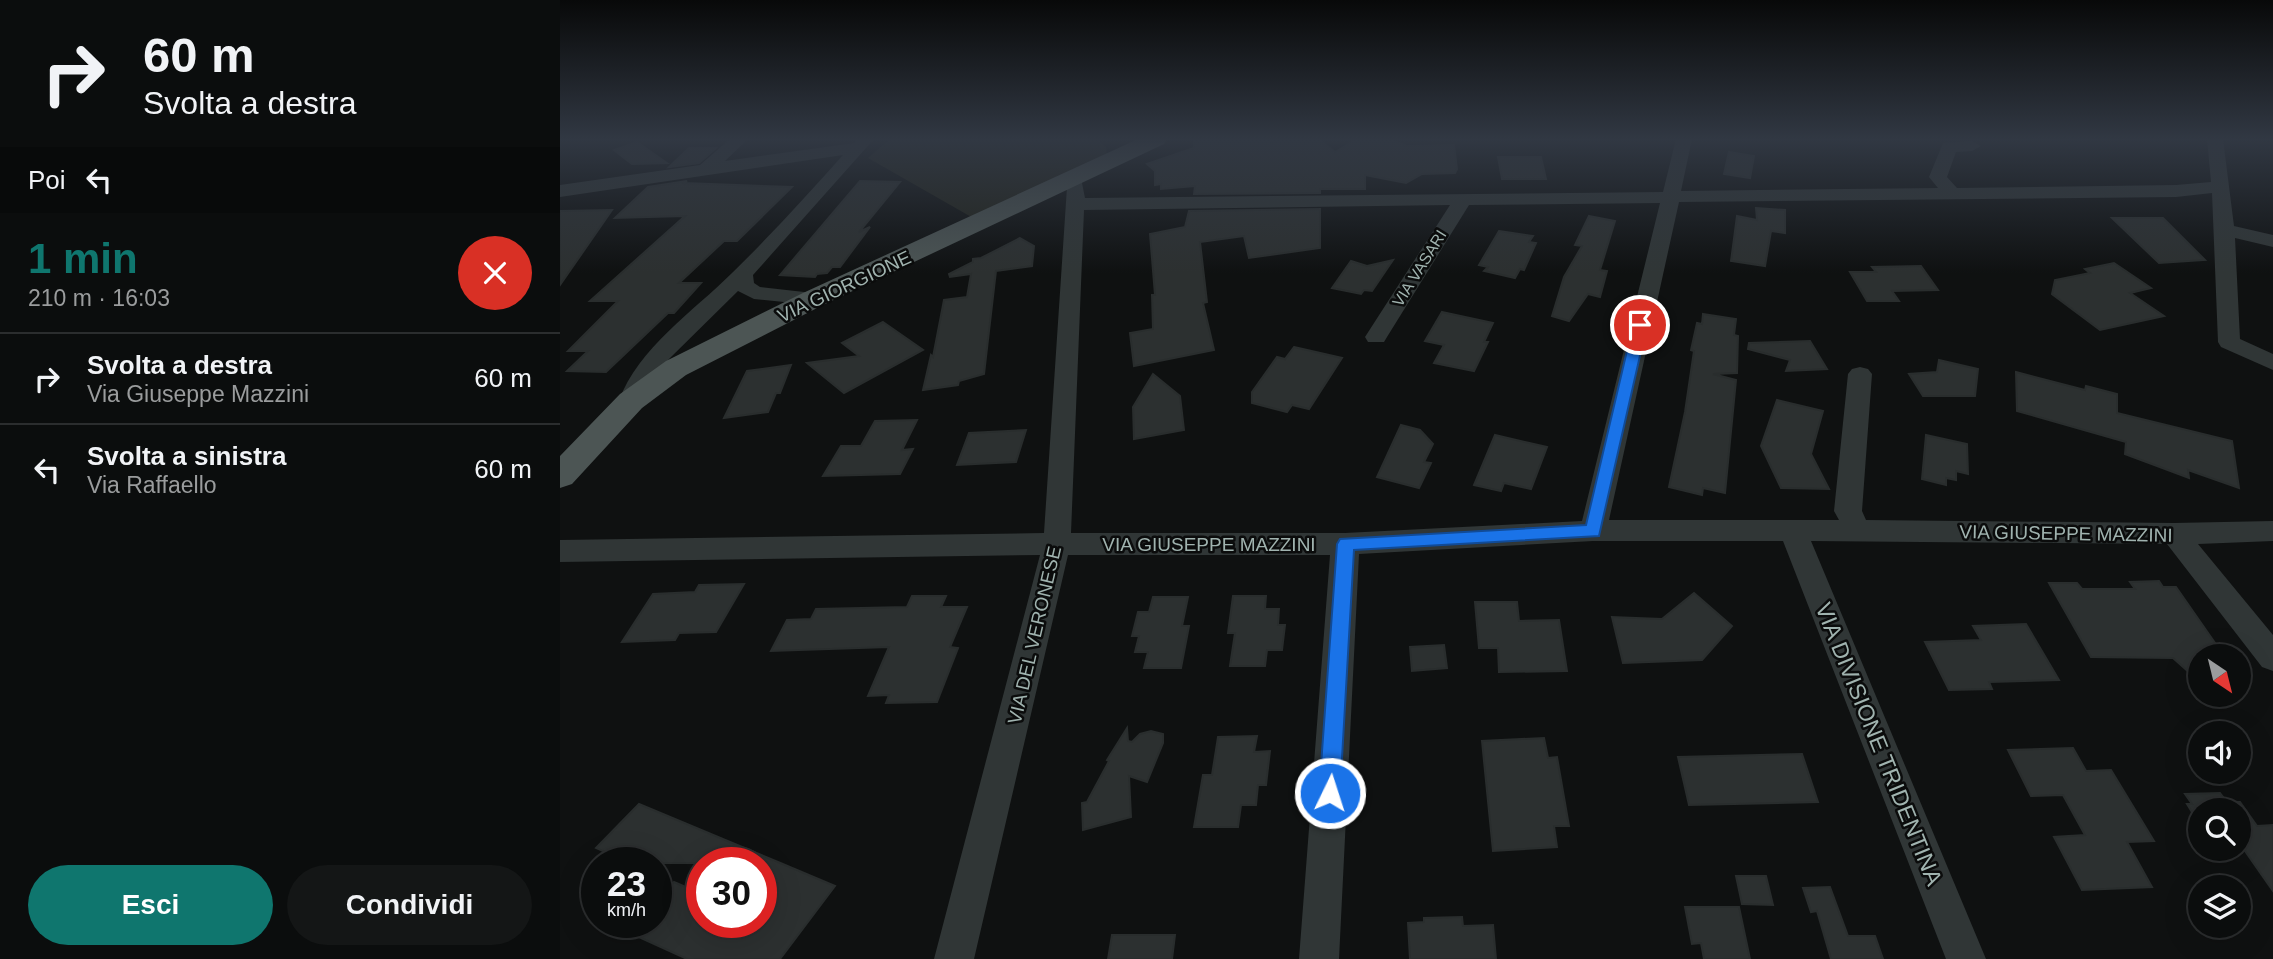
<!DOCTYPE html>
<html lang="it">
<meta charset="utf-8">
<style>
:root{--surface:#0b0d0d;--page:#141616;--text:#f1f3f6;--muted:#9a9c9d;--line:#2b2d2e;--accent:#0f766e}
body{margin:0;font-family:Arial,sans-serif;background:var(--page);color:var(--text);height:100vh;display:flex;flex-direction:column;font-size:26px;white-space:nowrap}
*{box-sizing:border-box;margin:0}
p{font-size:23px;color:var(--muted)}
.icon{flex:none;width:38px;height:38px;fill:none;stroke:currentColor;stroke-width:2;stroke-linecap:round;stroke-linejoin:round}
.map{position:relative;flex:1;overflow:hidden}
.drawer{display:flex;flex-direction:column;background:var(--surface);width:560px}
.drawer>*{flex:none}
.top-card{background:#0b0d0d;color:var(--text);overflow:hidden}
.needle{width:46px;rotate:145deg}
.controls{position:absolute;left:1628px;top:644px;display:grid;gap:14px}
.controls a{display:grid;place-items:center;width:63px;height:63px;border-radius:50%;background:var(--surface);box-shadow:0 7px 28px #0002,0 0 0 2px var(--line);font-size:35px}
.speed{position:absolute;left:21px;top:847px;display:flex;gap:14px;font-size:35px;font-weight:700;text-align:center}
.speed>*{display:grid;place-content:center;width:91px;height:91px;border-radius:50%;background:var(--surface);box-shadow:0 7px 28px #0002,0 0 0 2px var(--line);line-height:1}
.speed small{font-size:18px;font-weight:400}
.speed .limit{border:10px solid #d22;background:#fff;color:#111}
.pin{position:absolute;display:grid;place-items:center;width:60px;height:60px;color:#fff;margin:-30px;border:4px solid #fff;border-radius:50%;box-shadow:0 2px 7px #0007}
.me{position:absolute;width:77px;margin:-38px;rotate:4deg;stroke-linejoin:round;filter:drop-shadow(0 0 5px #0008)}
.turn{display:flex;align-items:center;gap:24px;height:147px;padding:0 28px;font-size:32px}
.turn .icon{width:91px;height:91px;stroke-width:2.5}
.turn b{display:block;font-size:49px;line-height:60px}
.then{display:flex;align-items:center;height:66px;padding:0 28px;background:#0003;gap:14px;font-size:26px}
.round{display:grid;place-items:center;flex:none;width:74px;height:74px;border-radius:37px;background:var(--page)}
.head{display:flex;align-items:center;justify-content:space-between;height:119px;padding:0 28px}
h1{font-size:42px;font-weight:800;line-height:52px;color:var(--accent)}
.primary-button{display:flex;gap:14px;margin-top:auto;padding:14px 28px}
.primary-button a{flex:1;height:80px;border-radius:42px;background:var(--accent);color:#fff;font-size:28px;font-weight:800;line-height:80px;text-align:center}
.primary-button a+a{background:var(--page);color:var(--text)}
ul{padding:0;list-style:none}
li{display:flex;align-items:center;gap:21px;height:91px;padding:0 28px;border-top:2px solid var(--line)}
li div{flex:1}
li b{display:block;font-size:26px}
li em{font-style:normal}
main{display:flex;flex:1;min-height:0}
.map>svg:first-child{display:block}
</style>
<main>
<section class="drawer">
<div class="top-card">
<div class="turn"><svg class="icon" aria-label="right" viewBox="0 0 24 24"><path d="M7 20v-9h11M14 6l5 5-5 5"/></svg><div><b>60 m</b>Svolta a destra</div></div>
<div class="then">Poi<svg class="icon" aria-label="left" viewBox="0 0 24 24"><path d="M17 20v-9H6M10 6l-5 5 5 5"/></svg></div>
</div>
<div class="head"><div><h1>1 min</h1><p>210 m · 16:03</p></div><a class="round" style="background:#d93025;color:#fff"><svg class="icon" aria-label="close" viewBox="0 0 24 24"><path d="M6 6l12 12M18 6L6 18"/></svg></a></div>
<ul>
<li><svg class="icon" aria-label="right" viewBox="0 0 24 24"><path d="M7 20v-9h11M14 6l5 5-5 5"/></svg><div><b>Svolta a destra</b><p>Via Giuseppe Mazzini</p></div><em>60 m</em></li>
<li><svg class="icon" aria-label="left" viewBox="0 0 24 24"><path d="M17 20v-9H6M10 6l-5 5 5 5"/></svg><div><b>Svolta a sinistra</b><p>Via Raffaello</p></div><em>60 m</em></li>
</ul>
<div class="primary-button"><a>Esci</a><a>Condividi</a></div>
</section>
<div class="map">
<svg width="1713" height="959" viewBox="0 0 1713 959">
<rect width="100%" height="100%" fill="#0f1111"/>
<!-- green -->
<path fill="#22241c" d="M330,139h207l9,8 1,9 -134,62 -105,-60z"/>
<!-- building -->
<g fill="#2c3030" stroke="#292d2d" stroke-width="2">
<path d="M634,139h124l17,13 22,-13h31l19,7 47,-1 3,24 -2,4 -33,1 -16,9 -41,-8v14h-45v4l-126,1 1,-8 -34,3v-5l-6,1v-14l-8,-7 47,-16z"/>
<path d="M77,142l30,21 -35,1 -18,-14z"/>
<path d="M129,148h27l-17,15 -30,4z"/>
<path d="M1169,152l25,4 -4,22 -26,-4z"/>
<path d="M938,157h43l5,22h-44z"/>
<path d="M127,181l-3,2 108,4 -55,54h-13l-45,42h22l-27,30h-6l-62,59 -39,-1 21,-20h-20l50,-50h-28l95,-85 -70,2 33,-31z"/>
<path d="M300,181l40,1 -41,50 11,-5 -30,40h-8l-5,6 -10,1 -2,3 -35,-2z"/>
<path d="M1196,208l29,2v23l-14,-2 -6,35 -34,-5 6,-45 20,4z"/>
<path d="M760,209v39l-71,10 -5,-22 -44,6 7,60 -4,1 11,47 -80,16 -4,-33 23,-4 -1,-34h3l-5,-61 35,-7 4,-16z"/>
<path d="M52,210l-52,75v-74z"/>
<path d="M1029,216l26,5 -15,49 7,1 -7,26 -12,-3 -19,27 -17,-5 12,-39 18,-31 -7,-1z"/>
<path d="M1552,218h51l42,42 -46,3z"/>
<path d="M939,231l34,5 -4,6 7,1 -12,27 -4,-1 -5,9 -31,-7 4,-4 -9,-2z"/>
<path d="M460,238l14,8 -2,20 -36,5 -12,103 -25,7 -1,4 -35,5 8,-35 2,2 11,-57 23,-3 4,-23 -21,3 -1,-3 24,-12v-3l8,-1z"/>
<path d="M833,260l-21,31 -8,-1 -3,4 -29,-6 19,-27 16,5z"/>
<path d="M1554,263l37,25 -21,5 34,23 -64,14 -48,-36 3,-14 35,-7 -5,-4z"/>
<path d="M1361,266l17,24 -46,1 7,10h-32l-17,-29h26l-4,-5z"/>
<path d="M882,312l51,11 -9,19h4l-14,29 -40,-8 10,-18 -19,-4z"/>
<path d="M1143,314l33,5 -2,16 4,1 -1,37 -24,1 23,6 -11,113 -22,-5 -1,7 -33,-8 16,-75 9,-61 -3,-1 6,-27 5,1z"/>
<path d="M323,322l40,28 -79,43 -37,-30 52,-7 -17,-13z"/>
<path d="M1250,341l17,28 -41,2 4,-11 -42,-11 1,-6z"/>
<path d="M734,347l48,11 -33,51 -17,-4 -5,7 -35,-9v-11l25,-35 8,2z"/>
<path d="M1379,360l39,9 -3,27h-52l-14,-22 28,-2z"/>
<path d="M231,365l-11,28h-4l-8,19 -44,6 23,-47z"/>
<path d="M1456,372l69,18 1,-4 31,8v19l115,28 7,47 -51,-18 1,8 -64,-24 1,-12 -109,-31z"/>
<path d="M593,374l27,22 4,34 -50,9 -1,-32z"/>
<path d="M1217,400l46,11 -12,43 18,35 -48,-1 -20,-42z"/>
<path d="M357,420l-15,30 11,-1 -13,25 -77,2 18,-30h20l14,-25z"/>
<path d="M841,425l19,5 13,14 -9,18 7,1 -12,25 -42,-11z"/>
<path d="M466,430l-10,32 -59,3 12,-32z"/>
<path d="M935,435l52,12 -16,42 -27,-6 -3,8 -27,-6z"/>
<path d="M1366,435l41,9 1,30 -12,-3v9l-10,-2v7l-24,-6z"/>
<path d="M1599,581l4,6h13l48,69 -28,-1 4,7v20l-27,-24 -82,-1 -42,-74h28l5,6h53l-5,-7z"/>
<path d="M184,584l-28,48 -37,1 -4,7 -53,2 31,-48 42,-2 4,-7z"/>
<path d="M1134,593l38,33 -30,34 -79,3 -11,-46 50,2z"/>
<path d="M352,596h34l-5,11h26l-17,40 8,1 -21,54 -51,1 3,-8 -21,1 21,-49 -118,4 16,-31 24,-1 5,-10 91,-2z"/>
<path d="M673,596h33l-1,13h14l-1,16h7l-3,25h-15l-2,16h-35l5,-33h-7z"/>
<path d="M593,597h35l-6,29h7l-8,42h-37l4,-16h-13l4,-16h-7l6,-24h11z"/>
<path d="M915,602h42l2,19 40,-1 8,51 -68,1 -1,-24h-19z"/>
<path d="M1466,624l33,56 -70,2 3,7 -43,1 -24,-48 56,-2 -8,-14z"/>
<path d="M884,645l3,23 -35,3 -2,-24z"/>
<path d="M567,728l1,13 4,1 8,-8 11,-3 12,3v9l-16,39 -18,-6 2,41 -48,13 -1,-27 5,-1 22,-41 -2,-1z"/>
<path d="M697,736l-3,16 16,-1 -4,34h-8l-2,20h-15l-3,22h-44l9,-52h9l6,-38z"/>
<path d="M984,738l4,20 9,-1 12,69h-15l3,21 -64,4 -11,-110z"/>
<path d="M1513,748l13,23 25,-1 43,71 -27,1 25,45 -70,3 -28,-53 31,-2 -22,-40 -32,1 -23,-46z"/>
<path d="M1242,754l16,48 -129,3 -11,-48z"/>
<path d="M1660,793l7,9h13l17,24 16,-1v66l-35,-50v-31h-38v15l-13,-21h5l-7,-10z"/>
<path d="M79,804l139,58 57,24 -55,73h-93l-81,-37h50v-20l18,-20 28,12v28h59v-59h-131l-34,-15z"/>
<path d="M1176,876h30l7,29 -31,-1z"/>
<path d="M1270,887l18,49h27l8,23h-52l-14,-48 -6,1 -8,-24z"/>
<path d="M1125,907h54l11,52h-46l-3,-16 -9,1z"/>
<path d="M902,917l1,9 30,-1 3,34h-86l-2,-36 16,-1v-4z"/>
<path d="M552,935h63l-3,24h-64z"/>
</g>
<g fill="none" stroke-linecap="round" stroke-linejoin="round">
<!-- minor -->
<g fill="#303636" fill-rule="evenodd">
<path d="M170,139h18l-23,22 129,-18 3,-4h17l-121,136 1,8 6,4 53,6 8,1 3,5 -3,5 -8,1 -59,-6 -16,-8 -69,68 -22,29 -7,19 -9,2 -9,-2 -3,-6c19,-53 75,-90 113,-128 39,-38 75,-78 111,-118l-283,42v-12l140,-20z"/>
<path d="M1116,139h16l-11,52 257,-3 -9,-11 14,-34 29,-2 9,5 -9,5 -16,1 -9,25 10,11 219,-3 35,-3 -4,-43h16l11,87 39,9v12l-38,-9 5,101 33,15v16l-52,-23 -3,-5 -6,-149 -36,4 -497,5 -70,318h230l-5,-9 14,-137 4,-5 8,-2 8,2 4,5 -10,137 4,9 308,3 99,-2v20l-75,3 75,91v36l-11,-4 -95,-123 -356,-3 175,418h-40l-163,-418h-190l-234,13 -20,405h-40l31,-404h-262l-94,404h-40l106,-404 -480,7v-22l484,-7 23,-346 3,-4h12l3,15 578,-6zM1100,203l-78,318 -237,12h-274l13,-323 366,-5 -85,132 3,5h16l3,-5 82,-132z"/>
</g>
<!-- major -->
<path fill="#4c5554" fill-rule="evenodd" d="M578,139h29l-3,5 -341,161 -137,70 -44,33 -70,76 -12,4v-32l60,-62 46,-33 137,-68z"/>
</g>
<!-- sky -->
<linearGradient id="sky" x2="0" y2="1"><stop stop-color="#080909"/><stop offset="0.51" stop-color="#313843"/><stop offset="1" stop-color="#313843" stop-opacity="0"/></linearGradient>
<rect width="1713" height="273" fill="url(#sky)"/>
<!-- route -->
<path fill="#1a73e8" stroke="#114b97" stroke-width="2" d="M1080,321l7,4 -48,211 -245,14 -14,243 -3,7 -7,3 -8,-3 -3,-7 18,-249 3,-5 246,-14 47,-200z"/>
<g text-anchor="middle" stroke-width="5" stroke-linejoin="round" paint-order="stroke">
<!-- far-street labels -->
<g font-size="16" fill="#a0b3af" stroke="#0b0c0c">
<text transform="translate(859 268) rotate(-58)" y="6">VIA VASARI</text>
</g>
<!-- street labels -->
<g font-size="19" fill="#a0b3af" stroke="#0b0c0c">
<text transform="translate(284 286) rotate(-25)" y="7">VIA GIORGIONE</text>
<text transform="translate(1506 533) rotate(1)" y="7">VIA GIUSEPPE MAZZINI</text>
<text x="649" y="551">VIA GIUSEPPE MAZZINI</text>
<text transform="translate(474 635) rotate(-77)" y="7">VIA DEL VERONESE</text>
</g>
<!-- near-street labels -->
<g font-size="23" fill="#a0b3af" stroke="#0b0c0c">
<text transform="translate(1319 744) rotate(68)" y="8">VIA DIVISIONE TRIDENTINA</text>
</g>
</g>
</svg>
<div class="controls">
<a><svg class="needle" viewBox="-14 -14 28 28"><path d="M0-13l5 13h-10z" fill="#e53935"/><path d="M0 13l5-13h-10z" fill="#9a9c9d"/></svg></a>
<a><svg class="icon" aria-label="sound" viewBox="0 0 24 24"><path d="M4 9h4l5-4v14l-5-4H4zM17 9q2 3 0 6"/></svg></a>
<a><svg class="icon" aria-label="search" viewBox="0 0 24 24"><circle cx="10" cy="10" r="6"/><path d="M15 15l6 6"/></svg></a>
<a><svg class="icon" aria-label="layers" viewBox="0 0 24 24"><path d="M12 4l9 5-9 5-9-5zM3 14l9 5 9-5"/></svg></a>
</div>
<div class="speed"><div>23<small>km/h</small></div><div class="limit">30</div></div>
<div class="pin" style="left:1080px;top:325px;background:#d93025"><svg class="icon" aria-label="arrive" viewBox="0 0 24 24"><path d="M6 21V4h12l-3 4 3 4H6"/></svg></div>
<svg class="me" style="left:770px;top:793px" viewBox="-20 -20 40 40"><circle r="17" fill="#1a73e8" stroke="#fff" stroke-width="3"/><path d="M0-11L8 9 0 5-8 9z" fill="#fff"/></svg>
</div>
</main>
